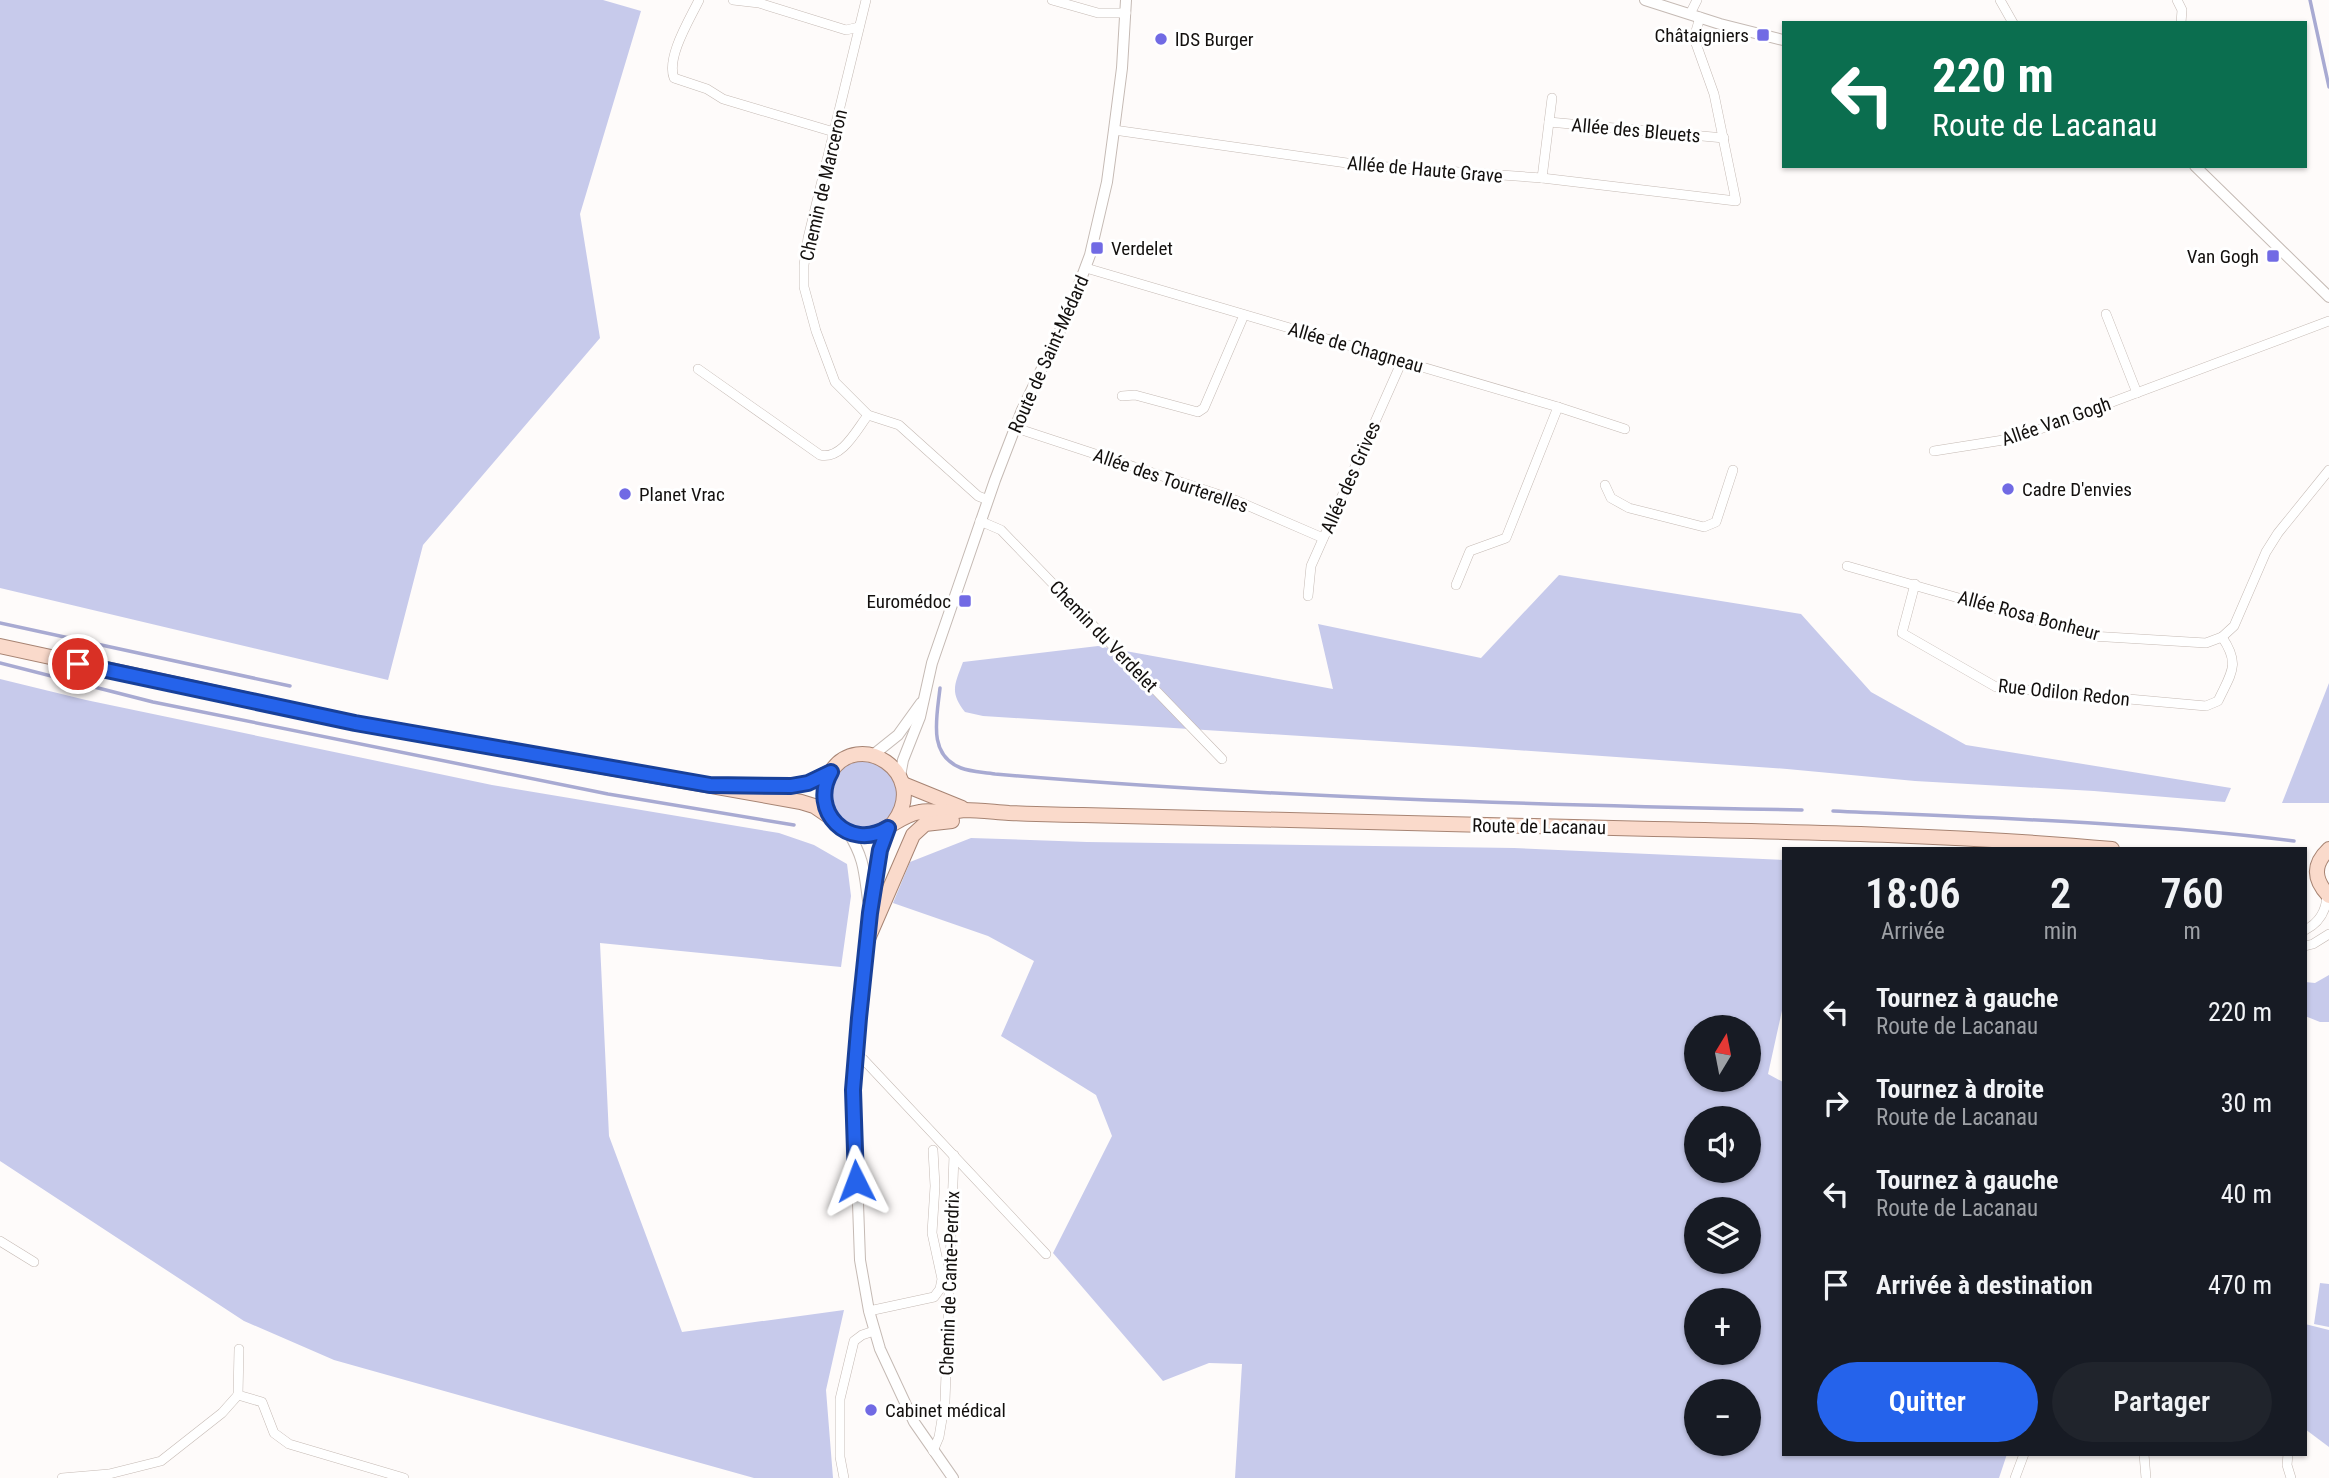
<!DOCTYPE html>
<html lang="fr">
<meta charset="utf-8">
<style>
:root{--surface:#171b24;--page:#20242c;--text:#f1f3f6;--muted:#9ea1a6;--accent:#2563eb}
body{margin:0;font-family:"Roboto Condensed",sans-serif;background:var(--page);color:var(--text);height:100vh;display:flex;flex-direction:column;font-size:26px;white-space:nowrap}
*{box-sizing:border-box;margin:0}
p{font-size:23px;color:var(--muted)}
.icon{flex:none;width:38px;height:38px;fill:none;stroke:currentColor;stroke-width:2;stroke-linecap:round;stroke-linejoin:round}
.map{position:relative;flex:1;overflow:hidden}
.side{position:absolute;left:1782px;top:847px;width:525px;height:609px;display:flex;flex-direction:column;background:var(--surface);border-radius:0px;box-shadow:0 2px 5px #0004}
.side>*{flex:none}
.hud{position:absolute;left:1782px;top:21px;width:525px;height:147px;border-radius:0px;box-shadow:0 2px 5px #0004;background:#0b6e4f;color:#fff;overflow:hidden}
.needle{width:46px;rotate:10deg}
.tools{position:absolute;left:1684px;top:1015px;display:grid;gap:14px}
.tools a{display:grid;place-items:center;width:77px;height:77px;border-radius:50%;background:var(--surface);box-shadow:0 2px 5px #0004;font-size:35px}
.pin{position:absolute;display:grid;place-items:center;width:60px;height:60px;color:#fff;margin:-30px;border:4px solid #fff;border-radius:50%;box-shadow:0 2px 7px #0007}
.me{position:absolute;width:77px;margin:-38px;rotate:357deg;stroke-linejoin:round;filter:drop-shadow(0 0 5px #0008)}
.turn{display:flex;align-items:center;gap:24px;height:147px;padding:0 35px;font-size:32px}
.turn .icon{width:91px;height:91px;stroke-width:2.5}
.turn b{display:block;font-size:49px;line-height:60px}
.eta{display:flex;justify-content:space-evenly;align-items:center;height:119px;text-align:center}
.eta b{font-size:42px;font-weight:600;line-height:49px}
.cta{display:flex;gap:14px;margin-top:auto;padding:14px 35px}
.cta a{flex:1;height:80px;border-radius:42px;background:var(--accent);color:#fff;font-size:28px;font-weight:600;line-height:80px;text-align:center}
.cta a+a{background:var(--page);color:var(--text)}
ul{padding:0;list-style:none}
li{display:flex;align-items:center;gap:21px;height:91px;padding:0 35px}
li div{flex:1}
li b{display:block;font-size:26px}
li em{font-style:normal}
.map>svg:first-child{display:block}
</style>
<div class="map">
<svg width="2329" height="1478" viewBox="0 0 2329 1478">
<rect width="100%" height="100%" fill="#fefbfa"/>
<!-- green -->
<g fill="#c7caeb" fill-rule="evenodd">
<path d="M0,0h603l38,11 -61,203 20,124 -177,207 -35,135 -388,-92z"/>
<path d="M1559,575l242,39 70,78 95,53 265,43 -6,14 -131,-11 -179,-10 -128,-12 -313,-22 -491,-31 -18,-4c-16,-20 -10,-28 -2,-50l135,-16 235,43 -15,-65 163,34z"/>
<path d="M0,679l86,21 406,85 287,48 35,12 33,19 4,32 -10,71 -241,-24 9,193 73,196 162,-22 -18,80 7,88h-79l-420,-118 -90,-39 -244,-160z"/>
<path d="M2329,683v120h-47z"/>
<circle cx="864" cy="795" r="34"/>
<path d="M971,838l116,4 427,6 269,12v146l-15,68 15,8v372h224l-8,24h-764l7,-114 -33,-1 -46,18 -110,-128 59,-117 -16,-41 -95,-59 33,-75 -46,-25 -95,-33 17,-41zM1748,1027v53h-52v-53zM1748,1118v53h-52v-53zM1748,1209v53h-52v-53zM1748,1300v53h-52v-53zM1748,1391v53h-52v-53z"/>
<path d="M2329,975v47h-9l-15,-6v-34l10,1z"/>
<path d="M2320,1283l9,1v43l-15,-3z"/>
<path d="M2305,1324l24,6v117l-24,-18z"/>
</g>
<g fill="none" stroke-linecap="round" stroke-linejoin="round">
<!-- stream -->
<g stroke="#a8aad2" stroke-width="3.5">
<path d="M2310,0l19,87"/>
<path d="M0,623l290,63"/>
<path d="M0,663l153,39 455,92 186,31"/>
<path d="M940,688c-3,29 -13,67 21,80 10,4 23,4 34,6 268,23 537,31 807,36"/>
<path d="M1833,811c154,7 309,11 461,30"/>
</g>
<!-- minor casing -->
<g stroke="#c5bab4" stroke-width="10">
<g id="minor">
<path d="M699,0c-9,19 -33,57 -25,78l33,11 16,10 111,33"/>
<path d="M733,0l26,3 87,27 13,-3"/>
<path d="M866,0l-58,238 -4,27v22l12,44 19,51 33,33 31,10 79,71 10,4"/>
<path d="M1052,0l46,13h28"/>
<path d="M2000,0l13,23"/>
<path d="M2177,0l5,10 -1,13"/>
<path d="M1690,14l7,-14"/>
<path d="M1549,122l175,16"/>
<path d="M1114,130l247,35 181,13 194,23 -22,-107 -20,-56 6,-21"/>
<path d="M1542,178l10,-80"/>
<path d="M1086,268l472,139 67,22"/>
<path d="M2106,314l31,79"/>
<path d="M698,369l122,86c22,5 37,-26 48,-40"/>
<path d="M1122,396l13,-1 63,17 6,-4 40,-93"/>
<path d="M1016,428l219,72 88,38"/>
<path d="M1934,451l82,-13 313,-117"/>
<path d="M1605,485l6,13 18,10 75,19 12,-5 17,-52"/>
<path d="M980,521l21,9 221,229"/>
<path d="M1847,566l244,70 115,7 16,-6 12,-11 32,-74 12,-19 51,-63"/>
<path d="M1915,584l-13,49 94,54 210,19 12,-5c13,-28 23,-36 4,-64"/>
<path d="M1456,585l14,-34 36,-13 52,-131"/>
<path d="M1308,596l3,-30 91,-205"/>
<path d="M2305,930c14,-7 21,-18 22,-34"/>
<path d="M2305,946l8,-2 16,-10"/>
<path d="M856,1056l7,3 183,195"/>
<path d="M0,1241l34,21"/>
<path d="M869,1311l65,-14 6,-8 2,-10 -10,-46 3,-47 -2,-36"/>
<path d="M239,1349l-1,46 24,7 12,31 15,11 115,34"/>
<path d="M933,1451l6,-14 6,-36 9,-246"/>
<path d="M2144,1454l2,24"/>
<path d="M2288,1454l-1,11 4,13"/>
<path d="M62,1478l47,-4 52,-13 61,-48 16,-18"/>
<path d="M844,1478l-4,-21v-58l14,-58 8,-6 12,-4"/>
<path d="M2015,1478l9,-24"/>
</g>
</g>
<!-- tertiary casing -->
<g stroke="#c5bab4" stroke-width="12">
<g id="tertiary">
<path d="M1645,0l75,24 63,16"/>
<path d="M2195,166l134,131"/>
<path d="M873,755l25,-20 23,-32"/>
<path d="M900,776l3,-16 17,-43 12,-54 63,-183 27,-70 46,-96 22,-59 17,-73 7,-52 8,-62 4,-68"/>
<path d="M888,828l-8,22 -10,63 -16,177 6,170 9,51 11,38 34,73 39,56"/>
<path d="M848,832c16,26 16,38 20,68"/>
</g>
</g>
<!-- primary casing -->
<g stroke="#a78473" stroke-width="16">
<g id="primary">
<path d="M0,646l355,77 446,79 13,4 16,11"/>
<path d="M903,784l59,24"/>
<path d="M750,786h41l17,-3 22,-11"/>
<path d="M894,822c36,-49 -36,-95 -64,-49 -15,25 0,58 29,62 24,3 38,-20 61,-23 7,-2 15,0 22,0 7,0 15,-1 22,-2 15,0 30,2 45,3 24,1 49,2 74,2 190,5 380,9 570,14 153,3 306,6 459,20"/>
<path d="M2329,849c-17,16 -15,31 0,47"/>
<path d="M867,941l46,-106 12,-11 27,-3"/>
</g>
</g>
<!-- minor -->
<use href="#minor" stroke="#fff" stroke-width="9"/>
<!-- tertiary -->
<use href="#tertiary" stroke="#fff" stroke-width="10"/>
<!-- primary -->
<use href="#primary" stroke="#fadacb" stroke-width="14"/>
</g>
<g fill="none" stroke-linecap="round" stroke-linejoin="round">
<!-- route casing -->
<g stroke="#184099" stroke-width="18">
<path id="route" d="M78,664l277,59 355,62 81,1 17,-3 23,-11c-23,39 18,80 57,56l-8,22 -10,63 -11,105 -6,72 3,91"/>
</g>
<!-- route -->
<use href="#route" stroke="#2563eb" stroke-width="12"/>
</g>
<!-- markers -->
<g fill="#716ae4" stroke="#fff" stroke-width="2.5">
<rect x="1756" y="28" width="14" height="14" rx="3.5"/>
<circle cx="1161" cy="39" r="7"/>
<rect x="1090" y="241" width="14" height="14" rx="3.5"/>
<rect x="2266" y="249" width="14" height="14" rx="3.5"/>
<circle cx="2008" cy="489" r="7"/>
<circle cx="625" cy="494" r="7"/>
<rect x="958" y="594" width="14" height="14" rx="3.5"/>
<circle cx="871" cy="1410" r="7"/>
</g>
<g text-anchor="middle" stroke-width="6" stroke-linejoin="round" paint-order="stroke">
<!-- poi labels -->
<g font-size="19" fill="#13100e" stroke="#fff" text-anchor="start">
<text x="1749" y="42" text-anchor="end">Châtaigniers</text>
<text x="1175" y="46">lDS Burger</text>
<text x="1111" y="255">Verdelet</text>
<text x="2259" y="263" text-anchor="end">Van Gogh</text>
<text x="2022" y="496">Cadre D'envies</text>
<text x="639" y="501">Planet Vrac</text>
<text x="951" y="608" text-anchor="end">Euromédoc</text>
<text x="885" y="1417">Cabinet médical</text>
</g>
<!-- street labels -->
<g font-size="19" fill="#13100e" stroke="#fff">
<text transform="translate(1636 130) rotate(5)" y="7">Allée des Bleuets</text>
<text transform="translate(1425 169) rotate(5)" y="7">Allée de Haute Grave</text>
<text transform="translate(823 185) rotate(-77)" y="7">Chemin de Marceron</text>
<text transform="translate(1356 347) rotate(16)" y="7">Allée de Chagneau</text>
<text transform="translate(1048 354) rotate(-66)" y="7">Route de Saint-Médard</text>
<text transform="translate(2056 421) rotate(-19)" y="7">Allée Van Gogh</text>
<text transform="translate(1350 477) rotate(-66)" y="7">Allée des Grives</text>
<text transform="translate(1171 480) rotate(19)" y="7">Allée des Tourterelles</text>
<text transform="translate(2029 615) rotate(15)" y="7">Allée Rosa Bonheur</text>
<text transform="translate(1104 636) rotate(46)" y="7">Chemin du Verdelet</text>
<text transform="translate(2064 692) rotate(6)" y="7">Rue Odilon Redon</text>
<text transform="translate(1539 826) rotate(1)" y="7">Route de Lacanau</text>
<text transform="translate(949 1283) rotate(-88)" y="7">Chemin de Cante-Perdrix</text>
</g>
</g>
</svg>
<div class="tools">
<a><svg class="needle" viewBox="-14 -14 28 28"><path d="M0-13l5 13h-10z" fill="#e53935"/><path d="M0 13l5-13h-10z" fill="#9ea1a6"/></svg></a>
<a><svg class="icon" aria-label="sound" viewBox="0 0 24 24"><path d="M4 9h4l5-4v14l-5-4H4zM17 9q2 3 0 6"/></svg></a>
<a><svg class="icon" aria-label="layers" viewBox="0 0 24 24"><path d="M12 4l9 5-9 5-9-5zM3 14l9 5 9-5"/></svg></a>
<a>+</a>
<a>−</a>
</div>
<div class="pin" style="left:78px;top:664px;background:#d93025"><svg class="icon" aria-label="arrive" viewBox="0 0 24 24"><path d="M6 21V4h12l-3 4 3 4H6"/></svg></div>
<svg class="me" style="left:856px;top:1181px" viewBox="-20 -20 40 40"><path d="M0-17L14 15 0 8-14 15z" fill="#2563eb" stroke="#fff" stroke-width="4"/></svg>
<div class="hud">
<div class="turn"><svg class="icon" aria-label="left" viewBox="0 0 24 24"><path d="M17 20v-9H6M10 6l-5 5 5 5"/></svg><div><b>220 m</b>Route de Lacanau</div></div>
</div>
<section class="side">
<div class="eta">
<div><b>18:06</b><p>Arrivée</p></div>
<div><b>2</b><p>min</p></div>
<div><b>760</b><p>m</p></div>
</div>
<ul>
<li><svg class="icon" aria-label="left" viewBox="0 0 24 24"><path d="M17 20v-9H6M10 6l-5 5 5 5"/></svg><div><b>Tournez à gauche</b><p>Route de Lacanau</p></div><em>220 m</em></li>
<li><svg class="icon" aria-label="right" viewBox="0 0 24 24"><path d="M7 20v-9h11M14 6l5 5-5 5"/></svg><div><b>Tournez à droite</b><p>Route de Lacanau</p></div><em>30 m</em></li>
<li><svg class="icon" aria-label="left" viewBox="0 0 24 24"><path d="M17 20v-9H6M10 6l-5 5 5 5"/></svg><div><b>Tournez à gauche</b><p>Route de Lacanau</p></div><em>40 m</em></li>
<li><svg class="icon" aria-label="arrive" viewBox="0 0 24 24"><path d="M6 21V4h12l-3 4 3 4H6"/></svg><div><b>Arrivée à destination</b></div><em>470 m</em></li>
</ul>
<div class="cta"><a>Quitter</a><a>Partager</a></div>
</section>
</div>
